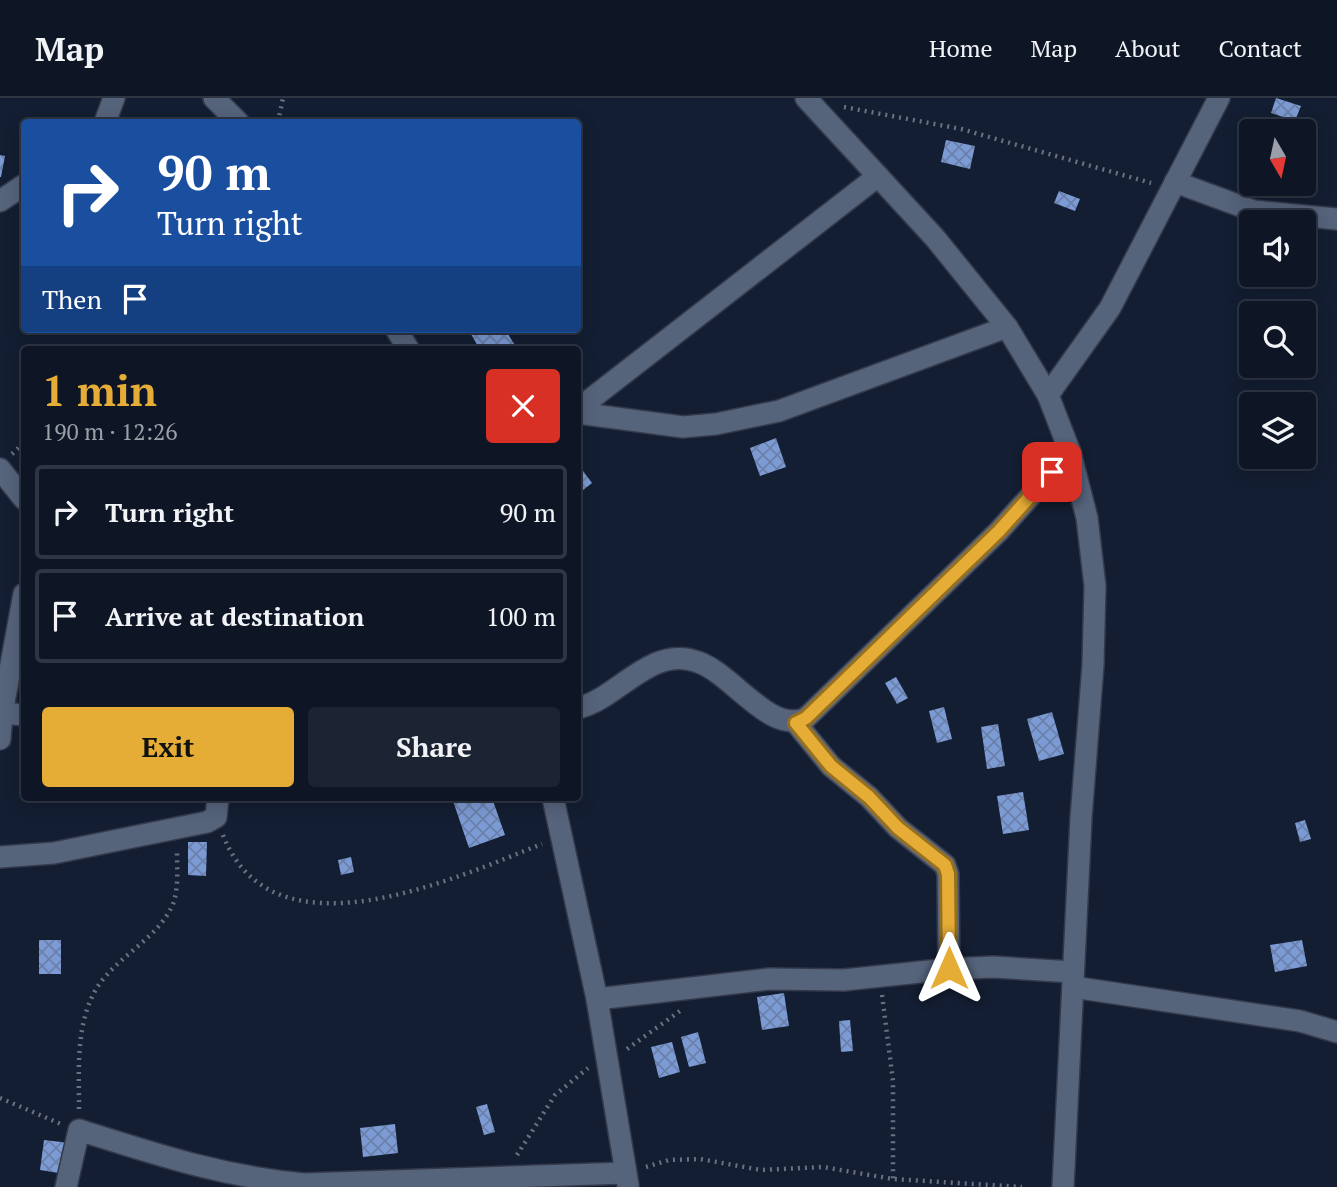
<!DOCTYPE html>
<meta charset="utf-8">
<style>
:root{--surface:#0e1626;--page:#1c2332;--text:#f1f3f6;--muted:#9b9fa7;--line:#2e3543;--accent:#e5ad35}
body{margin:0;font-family:"PT Serif",serif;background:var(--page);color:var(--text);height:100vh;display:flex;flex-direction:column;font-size:26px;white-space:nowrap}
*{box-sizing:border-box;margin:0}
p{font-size:23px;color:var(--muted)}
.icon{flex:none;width:38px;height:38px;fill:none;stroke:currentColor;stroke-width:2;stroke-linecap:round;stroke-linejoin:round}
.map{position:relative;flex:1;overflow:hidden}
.sheet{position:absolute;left:21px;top:248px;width:560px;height:455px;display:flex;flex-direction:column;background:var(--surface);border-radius:7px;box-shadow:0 4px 18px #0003,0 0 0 2px var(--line)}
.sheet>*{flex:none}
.hud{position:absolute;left:21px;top:21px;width:560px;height:214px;border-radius:7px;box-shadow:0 4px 18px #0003,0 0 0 2px var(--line);background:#1a4fa0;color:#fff;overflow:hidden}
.needle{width:46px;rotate:171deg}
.tools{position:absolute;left:1239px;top:21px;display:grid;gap:14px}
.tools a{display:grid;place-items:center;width:77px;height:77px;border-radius:7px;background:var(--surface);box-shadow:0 4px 18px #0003,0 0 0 2px var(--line);font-size:35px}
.pin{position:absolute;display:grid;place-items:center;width:60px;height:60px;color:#fff;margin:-30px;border-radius:14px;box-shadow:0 4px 10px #0006}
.me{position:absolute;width:77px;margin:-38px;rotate:0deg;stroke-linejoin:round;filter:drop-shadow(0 0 5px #0008)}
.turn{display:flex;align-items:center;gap:24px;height:147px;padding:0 21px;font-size:32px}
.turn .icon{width:91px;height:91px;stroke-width:2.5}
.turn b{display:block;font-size:49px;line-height:60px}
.then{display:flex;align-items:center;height:66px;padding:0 21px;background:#0003;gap:14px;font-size:26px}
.round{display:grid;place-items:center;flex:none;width:74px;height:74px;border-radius:7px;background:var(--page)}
.headline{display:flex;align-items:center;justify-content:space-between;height:119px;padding:0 21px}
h1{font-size:42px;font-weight:700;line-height:52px;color:var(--accent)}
.cta{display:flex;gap:14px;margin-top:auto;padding:14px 21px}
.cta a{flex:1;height:80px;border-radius:7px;background:var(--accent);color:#111;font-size:28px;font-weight:700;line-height:80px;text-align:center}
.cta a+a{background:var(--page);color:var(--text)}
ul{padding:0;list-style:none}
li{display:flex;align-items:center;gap:21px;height:94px;margin:0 14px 10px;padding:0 7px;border:4px solid var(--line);border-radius:7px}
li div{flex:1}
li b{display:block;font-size:26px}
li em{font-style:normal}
header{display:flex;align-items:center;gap:42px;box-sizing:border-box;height:98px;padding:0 35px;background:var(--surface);border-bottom:2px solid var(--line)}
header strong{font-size:33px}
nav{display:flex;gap:38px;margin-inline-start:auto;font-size:24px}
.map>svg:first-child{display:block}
</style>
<header>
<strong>Map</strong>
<nav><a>Home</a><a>Map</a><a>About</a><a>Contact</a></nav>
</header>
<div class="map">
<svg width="1337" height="1089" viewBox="0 0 1337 1089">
<defs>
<pattern id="building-cross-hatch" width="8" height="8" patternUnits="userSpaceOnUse" patternTransform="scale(1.75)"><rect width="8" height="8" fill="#7c9bd4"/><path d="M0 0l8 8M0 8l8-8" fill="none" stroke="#6a80a9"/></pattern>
</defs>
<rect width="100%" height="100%" fill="#131e32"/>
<!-- building -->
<g fill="url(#building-cross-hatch)">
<path d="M1276,0l25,8 -6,15 -24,-8z"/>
<path d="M946,42l29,6 -5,23 -29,-7z"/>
<path d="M0,57l5,1 -4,21h-1z"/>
<path d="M1059,93l21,8 -5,12 -21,-8z"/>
<path d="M480,231h25l11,18 -6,3h-30l-9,-16z"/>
<path d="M776,340l10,29 -26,9 -10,-28z"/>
<path d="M578,366l14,19 -14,11z"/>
<path d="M896,579l12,21 -11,6 -12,-21z"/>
<path d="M944,609l8,32 -15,4 -8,-32z"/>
<path d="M1052,614l12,42 -25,7 -12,-42z"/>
<path d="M998,626l7,42 -18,3 -6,-42z"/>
<path d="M1023,694l6,38 -26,4 -6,-38z"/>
<path d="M452,700h40l13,37 -36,13z"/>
<path d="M1305,722l6,19 -11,3 -5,-19z"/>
<path d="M188,744h19l-1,34 -18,-1z"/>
<path d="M351,759l3,15 -13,3 -3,-15z"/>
<rect x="39" y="842" width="22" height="34"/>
<path d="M1302,842l5,26 -32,6 -5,-27z"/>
<path d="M784,895l5,33 -27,4 -5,-33z"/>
<path d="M850,922l3,31 -12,1 -2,-31z"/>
<path d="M698,934l8,31 -17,4 -8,-30z"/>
<path d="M672,944l8,30 -21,6 -8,-31z"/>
<path d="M487,1006l8,28 -11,3 -8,-28z"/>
<path d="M395,1026l3,29 -35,4 -3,-29z"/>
<path d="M44,1042l26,3 -5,31 -25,-4z"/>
</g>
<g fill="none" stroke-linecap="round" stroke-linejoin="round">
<!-- street casing -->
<g stroke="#343a4b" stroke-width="24">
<g id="street">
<path d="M214,0l24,24"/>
<path d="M806,0l129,140 72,89 41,68 22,57 17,66 8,68 -2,79 -12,153 -18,369"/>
<path d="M105,24l9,-24"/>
<path d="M1175,84l79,29 83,8"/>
<path d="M0,103l24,-16"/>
<path d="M396,231l13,21"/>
<path d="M1048,297l62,-87 109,-210"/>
<path d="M578,311l300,-233"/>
<path d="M578,315l105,14 33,-3 63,-13 228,-84"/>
<path d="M0,371l24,30"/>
<path d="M578,610c40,-9 73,-64 120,-46 35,12 72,73 108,56l193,-187 71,-79"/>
<path d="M2,615l22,2"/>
<path d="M796,625l35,43 38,31 29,31 47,37 3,9 1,95"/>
<path d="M0,641l2,-26 22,-119"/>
<path d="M553,700l44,201 31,186"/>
<path d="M0,759l54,-4 153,-31 9,-5 2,-19"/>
<path d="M1073,889l227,34 37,11"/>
<path d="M597,901l172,-20 75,1 105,-11 44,-2 80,5"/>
<path d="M66,1089l13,-57c76,24 145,47 225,54l321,-11"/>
</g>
</g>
<!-- path -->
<g stroke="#687283" stroke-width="4.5" stroke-dasharray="2 5" stroke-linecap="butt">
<path d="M844,9l117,22 190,54"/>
<path d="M278,24l5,-24"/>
<path d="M12,356l12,-11"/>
<path d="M223,737c49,128 232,43 319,9"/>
<path d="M882,897l11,86v98"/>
<path d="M627,951l53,-38"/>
<path d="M0,1000l61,26"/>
<path d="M79,1011c0,-37 -3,-78 13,-112 17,-38 65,-55 81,-93 6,-17 4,-36 4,-53"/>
<path d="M517,1057l38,-60 33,-27"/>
<path d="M646,1069l23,-7 31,-1 61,11 62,-3 70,12 129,8"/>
</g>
<!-- street -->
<use href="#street" stroke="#55637b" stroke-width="21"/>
</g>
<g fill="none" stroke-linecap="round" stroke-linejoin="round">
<!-- route casing -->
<g stroke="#957022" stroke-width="18">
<path id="route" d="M949,870l-1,-94 -3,-9 -47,-37 -29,-31 -38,-31 -35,-43 10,-5 193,-187 53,-59"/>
</g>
<!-- route -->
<use href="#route" stroke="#e5ad35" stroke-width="12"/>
</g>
</svg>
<div class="tools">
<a><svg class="needle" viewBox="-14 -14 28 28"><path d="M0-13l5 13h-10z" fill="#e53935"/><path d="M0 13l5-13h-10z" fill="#9b9fa7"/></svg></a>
<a><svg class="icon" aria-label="sound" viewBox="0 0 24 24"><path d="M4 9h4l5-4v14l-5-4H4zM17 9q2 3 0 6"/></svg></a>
<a><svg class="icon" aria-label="search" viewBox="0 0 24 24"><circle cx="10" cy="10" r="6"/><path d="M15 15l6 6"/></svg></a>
<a><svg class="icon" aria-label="layers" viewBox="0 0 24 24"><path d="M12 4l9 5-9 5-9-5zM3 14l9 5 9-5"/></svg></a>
</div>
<div class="pin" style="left:1052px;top:374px;background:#d93025"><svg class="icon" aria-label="arrive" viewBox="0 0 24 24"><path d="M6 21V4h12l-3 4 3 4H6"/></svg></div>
<svg class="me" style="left:949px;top:870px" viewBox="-20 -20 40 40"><path d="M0-17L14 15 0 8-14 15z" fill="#e5ad35" stroke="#fff" stroke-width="4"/></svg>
<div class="hud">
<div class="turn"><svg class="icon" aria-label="right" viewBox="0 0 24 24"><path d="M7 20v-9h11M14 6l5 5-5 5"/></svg><div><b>90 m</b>Turn right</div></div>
<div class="then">Then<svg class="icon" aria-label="arrive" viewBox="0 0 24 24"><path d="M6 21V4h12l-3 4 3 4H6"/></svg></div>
</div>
<section class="sheet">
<div class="headline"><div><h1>1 min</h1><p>190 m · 12:26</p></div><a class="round" style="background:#d93025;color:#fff"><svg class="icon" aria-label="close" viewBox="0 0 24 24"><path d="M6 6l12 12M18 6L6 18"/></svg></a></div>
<ul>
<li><svg class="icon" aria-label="right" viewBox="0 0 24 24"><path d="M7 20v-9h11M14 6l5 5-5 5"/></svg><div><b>Turn right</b></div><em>90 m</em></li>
<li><svg class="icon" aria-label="arrive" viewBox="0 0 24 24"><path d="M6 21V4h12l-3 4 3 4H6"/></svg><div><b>Arrive at destination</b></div><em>100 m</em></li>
</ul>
<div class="cta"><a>Exit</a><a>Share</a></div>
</section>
</div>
